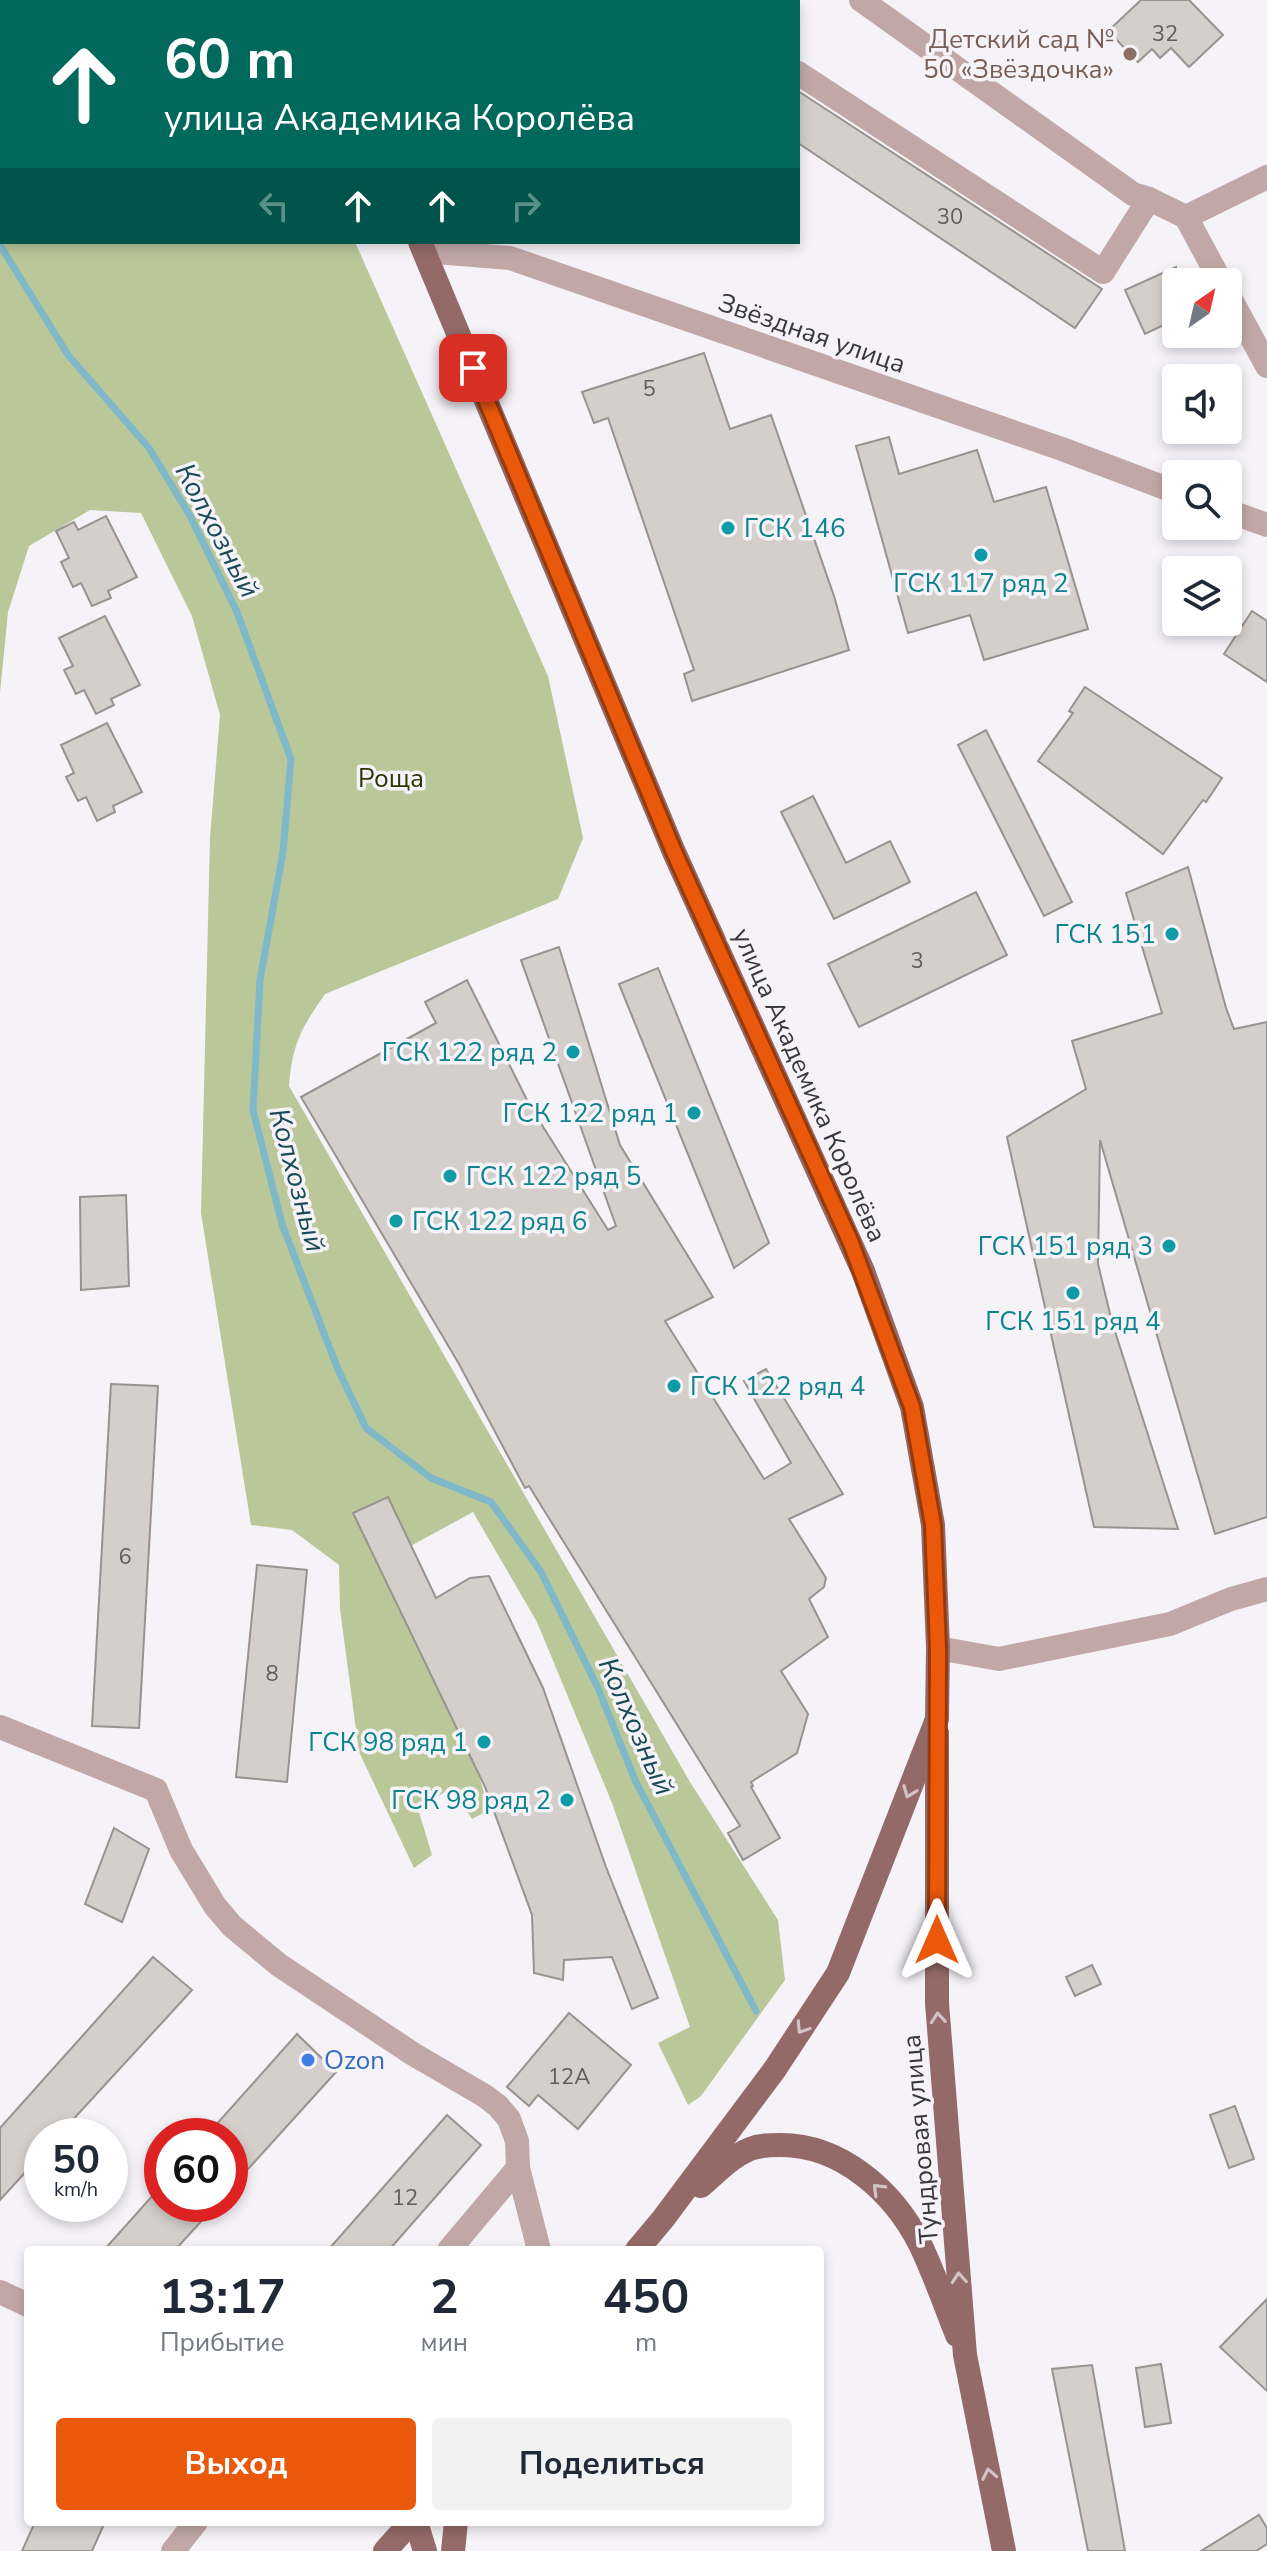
<!DOCTYPE html>
<html lang="ru">
<meta charset="utf-8">
<style>
:root{--surface:#fff;--page:#f2f2f3;--text:#1f2937;--muted:#747a83;--accent:#ea580c}
body{margin:0;font-family:"Nunito Sans",sans-serif;background:var(--page);color:var(--text);height:100vh;display:flex;flex-direction:column;font-size:30px;white-space:nowrap}
*{box-sizing:border-box;margin:0}
p{font-size:26px;color:var(--muted)}
.icon{flex:none;width:44px;height:44px;fill:none;stroke:currentColor;stroke-width:2;stroke-linecap:round;stroke-linejoin:round}
.map{position:relative;flex:1;overflow:hidden}
.panel{position:absolute;left:24px;top:2246px;width:800px;height:280px;display:flex;flex-direction:column;background:var(--surface);border-radius:8px;box-shadow:0 4px 12px #0003}
.panel>*{flex:none}
.hud{position:absolute;left:0px;top:0px;width:800px;height:244px;box-shadow:0 4px 12px #0003;background:#00695c;color:#fff;overflow:hidden}
.needle{width:52px;rotate:34deg}
.controls{position:absolute;left:1162px;top:268px;display:grid;gap:16px}
.controls a{display:grid;place-items:center;width:80px;height:80px;border-radius:8px;background:var(--surface);box-shadow:0 4px 12px #0003;font-size:40px}
.speed{position:absolute;left:24px;top:2118px;display:flex;gap:16px;font-size:40px;font-weight:700;text-align:center}
.speed>*{display:grid;place-content:center;width:104px;height:104px;border-radius:50%;background:var(--surface);box-shadow:0 4px 12px #0003;line-height:1}
.speed small{font-size:20px;font-weight:400}
.speed .limit{border:12px solid #d22;background:#fff;color:#111}
.pin{position:absolute;display:grid;place-items:center;width:68px;height:68px;color:#fff;margin:-34px;border-radius:16px;box-shadow:0 4px 12px #0006}
.me{position:absolute;width:88px;margin:-44px;rotate:0deg;stroke-linejoin:round;filter:drop-shadow(0 0 6px #0008)}
.turn{display:flex;align-items:center;gap:28px;height:168px;padding:0 32px;font-size:36px}
.turn .icon{width:104px;height:104px;stroke-width:2.5}
.turn b{display:block;font-size:56px;line-height:68px}
.lanes{display:flex;align-items:center;height:76px;padding:0 32px;background:#0003;justify-content:center;gap:40px;direction:ltr}
.lanes .off{opacity:.35}
.eta{display:flex;justify-content:space-evenly;align-items:center;height:136px;text-align:center}
.eta b{font-size:48px;font-weight:700;line-height:56px}
.cta{display:flex;gap:16px;margin-top:auto;padding:16px 32px}
.cta a{flex:1;height:92px;border-radius:8px;background:var(--accent);color:#fff;font-size:32px;font-weight:700;line-height:92px;text-align:center}
.cta a+a{background:var(--page);color:var(--text)}
.map>svg:first-child{display:block}
</style>
<div class="map">
<svg width="1267" height="2551" viewBox="0 0 1267 2551">
<rect width="100%" height="100%" fill="#f5f2f8"/>
<!-- forest -->
<path fill="#b9c799" d="M0,0h248l1,2h-247v240h353l193,434 35,162 -25,61 -233,95c-23,33 -33,50 -36,92l401,696 88,138 7,60 -84,116 -13,9 -30,-62 32,-16 -78,-224 -75,-181 -64,-110 -90,49 90,194 16,55 -17,9 -21,-31 -33,21 14,46 -18,13 -55,-116 -19,-143 -1,-44 -47,-35 -41,-5 -50,-312 9,-375 10,-123 -28,-99 -51,-103 -51,-3 -61,36 -21,66 -8,81z"/>
<g fill="none" stroke-linecap="round" stroke-linejoin="round">
<!-- stream -->
<path stroke="#7fb8c9" stroke-width="7" d="M0,245l68,110 81,93 40,66 48,98 54,147 -8,93 -23,128 -7,130 29,114 55,143 29,61 65,50 60,24 50,70 57,116 37,92 121,231"/>
</g>
<!-- building -->
<g fill="#d4cfcb" stroke="#98938f" stroke-width="2">
<path d="M1141,0h48l34,35 -34,32 -18,-19 -11,10 -8,-9 -14,13 -30,-31z"/>
<path d="M798,91l304,198 -27,39 -277,-185z"/>
<path d="M1176,267v52l-31,15 -20,-44z"/>
<path d="M704,353l26,76 41,-14 63,181 15,54 -157,51 -8,-27 10,-4 -86,-252 -14,5 -12,-31z"/>
<path d="M889,437l10,37 78,-24 17,52 52,-15 42,142 -104,31 -14,-45 -62,18 -52,-187z"/>
<path d="M106,516l31,61 -29,14 3,7 -19,8 -11,-23 -8,4 -12,-25 8,-4 -13,-27 18,-9 4,8z"/>
<path d="M1252,611l15,10v61l-43,-28z"/>
<path d="M105,616l35,69 -29,14 3,6 -18,9 -12,-24 -8,4 -12,-24 9,-4 -14,-28z"/>
<path d="M1085,687l137,91 -16,24 -3,-2 -40,54 -125,-93 35,-48 -4,-2z"/>
<path d="M107,723l35,69 -29,14 2,6 -18,9 -11,-24 -8,4 -12,-24 8,-4 -13,-28z"/>
<path d="M986,730l86,172 -28,14 -86,-171z"/>
<path d="M813,796l33,67 44,-22 20,41 -76,37 -53,-107z"/>
<path d="M1188,867l38,141 8,21 33,-7v495l-52,17 -115,-394 -2,124 14,58 66,207 -84,-2 -87,-390 79,-48 -14,-48 90,-28 -36,-120z"/>
<path d="M976,892l31,63 -148,72 -31,-63z"/>
<path d="M559,947l61,198 93,152 -48,24 99,158 27,-16 -47,-82 22,-12 77,125 -54,25 37,59 -2,9 -15,12 19,38 -47,34 27,43 -11,39 -46,29 2,4 -2,1 29,51 -37,22 -15,-27 12,-7 -211,-340 -4,2 -66,-124 -158,-267 135,-74 -11,-21 42,-22 63,126 78,124 8,-4 -95,-266z"/>
<path d="M658,968l111,275 -35,25 -115,-284z"/>
<path d="M126,1195l3,91 -48,4 -1,-93z"/>
<path d="M111,1384l47,2 -19,342 -47,-2z"/>
<path d="M388,1497l48,101 34,-20 19,-2 54,112 63,179 52,131 -26,11 -20,-52 -48,3 -1,20 -29,-7 -2,-58 -47,-128 -132,-274z"/>
<path d="M257,1565l50,5 -20,212 -51,-5z"/>
<path d="M114,1828l35,21 -27,73 -37,-18z"/>
<path d="M153,1957l39,33 -134,146h-16v18l-42,46v-72z"/>
<path d="M1092,1965l9,19 -26,12 -9,-19z"/>
<path d="M569,2013l62,52 -53,64 -40,-34 -9,11 -22,-19z"/>
<path d="M297,2034l39,38 -106,117v-53h-24z"/>
<path d="M1235,2106l19,53 -25,9 -19,-53z"/>
<path d="M447,2115l34,30 -92,105h-61z"/>
<path d="M162,2185v19h55l-42,46h-71z"/>
<path d="M1267,2299v92l-47,-44z"/>
<path d="M1161,2364l10,59 -26,4 -9,-59z"/>
<path d="M1092,2365l33,186h-37l-36,-182z"/>
<path d="M1259,2515l8,13v16l-11,7h-55z"/>
<path d="M35,2522h70l-13,29h-70z"/>
</g>
<g fill="none" stroke-linecap="round" stroke-linejoin="round">
<!-- minor -->
<g stroke="#c1a8a7" stroke-width="24">
<path d="M686,0l3,2"/>
<path d="M861,0l272,194 16,5 37,18 35,65"/>
<path d="M798,73l305,199 46,-73"/>
<path d="M1186,217l81,-40"/>
<path d="M424,251l86,7 552,191 114,43"/>
<path d="M1228,294l39,72"/>
<path d="M1228,511l39,14"/>
<path d="M938,1648l61,11 171,-35 61,-25 36,-10"/>
<path d="M0,1727l156,63 25,60 34,56 17,20 47,39 134,89 72,42 13,10 11,13 8,22 1,27 21,82"/>
<path d="M449,2250l69,-82"/>
<path d="M0,2292l28,13"/>
<path d="M173,2551l23,-29"/>
</g>
<!-- major -->
<g stroke="#946a68" stroke-width="24">
<path d="M309,0l1,2"/>
<path d="M420,242l254,610 189,419 49,136 21,118 5,123 -1,71 -99,254 -63,96 -112,150 -26,31"/>
<path d="M937,1733v270l28,352 39,196"/>
<path d="M701,2186c16,-14 30,-29 49,-37 10,-4 21,-4 31,-4 60,0 112,46 139,99 14,29 25,61 37,91"/>
<path d="M416,2522l9,29"/>
<path d="M385,2551l26,-29"/>
<path d="M453,2551l3,-29"/>
</g>
</g>
<!-- one-way arrows -->
<defs><path id="oneway-chevron" d="M-2-3.5L2.5 0L-2 3.5" fill="none" stroke-width="1.6" stroke-linecap="round" stroke-linejoin="round" transform="scale(2)"/></defs>
<g stroke="#d3c2c6">
<use href="#oneway-chevron" transform="translate(909 1792) rotate(111)"/>
<use href="#oneway-chevron" transform="translate(938 2018) rotate(-95)"/>
<use href="#oneway-chevron" transform="translate(802 2028) rotate(123)"/>
<use href="#oneway-chevron" transform="translate(878 2189) rotate(-135)"/>
<use href="#oneway-chevron" transform="translate(959 2278) rotate(-94)"/>
<use href="#oneway-chevron" transform="translate(989 2474) rotate(-101)"/>
</g>
<g fill="none" stroke-linecap="round" stroke-linejoin="round">
<!-- route casing -->
<g stroke="#983908" stroke-width="20">
<path id="route" d="M473,368l201,484 177,391 61,164 21,118 5,123 -1,292"/>
</g>
<!-- route -->
<use href="#route" stroke="#ea580c" stroke-width="14"/>
</g>
<!-- markers -->
<circle fill="#8d6e63" stroke="#f5f2f8" stroke-width="3" cx="1130" cy="54" r="8"/>
<g fill="#0f9aa8" stroke="#f5f2f8" stroke-width="3">
<circle cx="728" cy="528" r="8"/>
<circle cx="981" cy="555" r="8"/>
<circle cx="1172" cy="934" r="8"/>
<circle cx="573" cy="1052" r="8"/>
<circle cx="694" cy="1113" r="8"/>
<circle cx="450" cy="1176" r="8"/>
<circle cx="396" cy="1221" r="8"/>
<circle cx="1169" cy="1246" r="8"/>
<circle cx="1073" cy="1293" r="8"/>
<circle cx="674" cy="1386" r="8"/>
<circle cx="484" cy="1742" r="8"/>
<circle cx="567" cy="1800" r="8"/>
</g>
<circle fill="#3f7fe0" stroke="#f5f2f8" stroke-width="3" cx="308" cy="2060" r="8"/>
<g text-anchor="middle" stroke-width="7" stroke-linejoin="round" paint-order="stroke">
<!-- number labels -->
<g font-size="22" fill="#5f5d5e">
<text x="1165" y="41">32</text>
<text x="950" y="224">30</text>
<text x="649" y="396">5</text>
<text x="917" y="968">3</text>
<text x="125" y="1564">6</text>
<text x="272" y="1681">8</text>
<text x="569" y="2084">12А</text>
<text x="405" y="2205">12</text>
</g>
<!-- education labels -->
<g font-size="26" fill="#785e54" stroke="#f5f2f8" text-anchor="end">
<text x="1114" y="48">Детский сад №<tspan x="1114" dy="30">50 «Звёздочка»</tspan></text>
</g>
<!-- street labels -->
<g font-size="26" fill="#383739" stroke="#f5f2f8">
<text transform="translate(812 333) rotate(19)" y="9">Звёздная улица</text>
<text transform="translate(810 1085) rotate(66)" y="9">улица Академика Королёва</text>
<text transform="translate(920 2139) rotate(-95)" y="9">Тундровая улица</text>
</g>
<!-- culture labels -->
<g font-size="26" fill="#0d838f" stroke="#f5f2f8" text-anchor="end">
<text x="744" y="537" text-anchor="start">ГСК 146</text>
<text x="981" y="592" text-anchor="middle">ГСК 117 ряд 2</text>
<text x="1156" y="943">ГСК 151</text>
<text x="557" y="1061">ГСК 122 ряд 2</text>
<text x="678" y="1122">ГСК 122 ряд 1</text>
<text x="466" y="1185" text-anchor="start">ГСК 122 ряд 5</text>
<text x="412" y="1230" text-anchor="start">ГСК 122 ряд 6</text>
<text x="1153" y="1255">ГСК 151 ряд 3</text>
<text x="1073" y="1330" text-anchor="middle">ГСК 151 ряд 4</text>
<text x="690" y="1395" text-anchor="start">ГСК 122 ряд 4</text>
<text x="468" y="1751">ГСК 98 ряд 1</text>
<text x="551" y="1809">ГСК 98 ряд 2</text>
</g>
<!-- park labels -->
<g font-size="26" fill="#2c3701" stroke="#f5f2f8">
<text x="391" y="787">Роща</text>
</g>
<!-- shop labels -->
<g font-size="26" fill="#366cbe" stroke="#f5f2f8" text-anchor="start">
<text x="324" y="2069">Ozon</text>
</g>
<!-- water labels -->
<g font-size="28" font-style="italic" fill="#194a57" stroke="#f5f2f8">
<text transform="translate(218 530) rotate(62)" y="10">Колхозный</text>
<text transform="translate(298 1180) rotate(75)" y="10">Колхозный</text>
<text transform="translate(637 1726) rotate(66)" y="10">Колхозный</text>
</g>
</g>
</svg>
<div class="controls">
<a><svg class="needle" viewBox="-14 -14 28 28"><path d="M0-13l5 13h-10z" fill="#e53935"/><path d="M0 13l5-13h-10z" fill="#747a83"/></svg></a>
<a><svg class="icon" aria-label="sound" viewBox="0 0 24 24"><path d="M4 9h4l5-4v14l-5-4H4zM17 9q2 3 0 6"/></svg></a>
<a><svg class="icon" aria-label="search" viewBox="0 0 24 24"><circle cx="10" cy="10" r="6"/><path d="M15 15l6 6"/></svg></a>
<a><svg class="icon" aria-label="layers" viewBox="0 0 24 24"><path d="M12 4l9 5-9 5-9-5zM3 14l9 5 9-5"/></svg></a>
</div>
<div class="speed"><div>50<small>km/h</small></div><div class="limit">60</div></div>
<div class="pin" style="left:473px;top:368px;background:#d93025"><svg class="icon" aria-label="arrive" viewBox="0 0 24 24"><path d="M6 21V4h12l-3 4 3 4H6"/></svg></div>
<svg class="me" style="left:937px;top:1940px" viewBox="-20 -20 40 40"><path d="M0-17L14 15 0 8-14 15z" fill="#ea580c" stroke="#fff" stroke-width="4"/></svg>
<div class="hud">
<div class="turn"><svg class="icon" aria-label="ahead" viewBox="0 0 24 24"><path d="M12 20V5M6 11l6-6 6 6"/></svg><div><b>60 m</b>улица Академика Королёва</div></div>
<div class="lanes"><svg class="icon off" aria-label="left" viewBox="0 0 24 24"><path d="M17 20v-9H6M10 6l-5 5 5 5"/></svg><svg class="icon" aria-label="ahead" viewBox="0 0 24 24"><path d="M12 20V5M6 11l6-6 6 6"/></svg><svg class="icon" aria-label="ahead" viewBox="0 0 24 24"><path d="M12 20V5M6 11l6-6 6 6"/></svg><svg class="icon off" aria-label="right" viewBox="0 0 24 24"><path d="M7 20v-9h11M14 6l5 5-5 5"/></svg></div>
</div>
<section class="panel">
<div class="eta">
<div><b>13:17</b><p>Прибытие</p></div>
<div><b>2</b><p>мин</p></div>
<div><b>450</b><p>m</p></div>
</div>
<div class="cta"><a>Выход</a><a>Поделиться</a></div>
</section>
</div>
